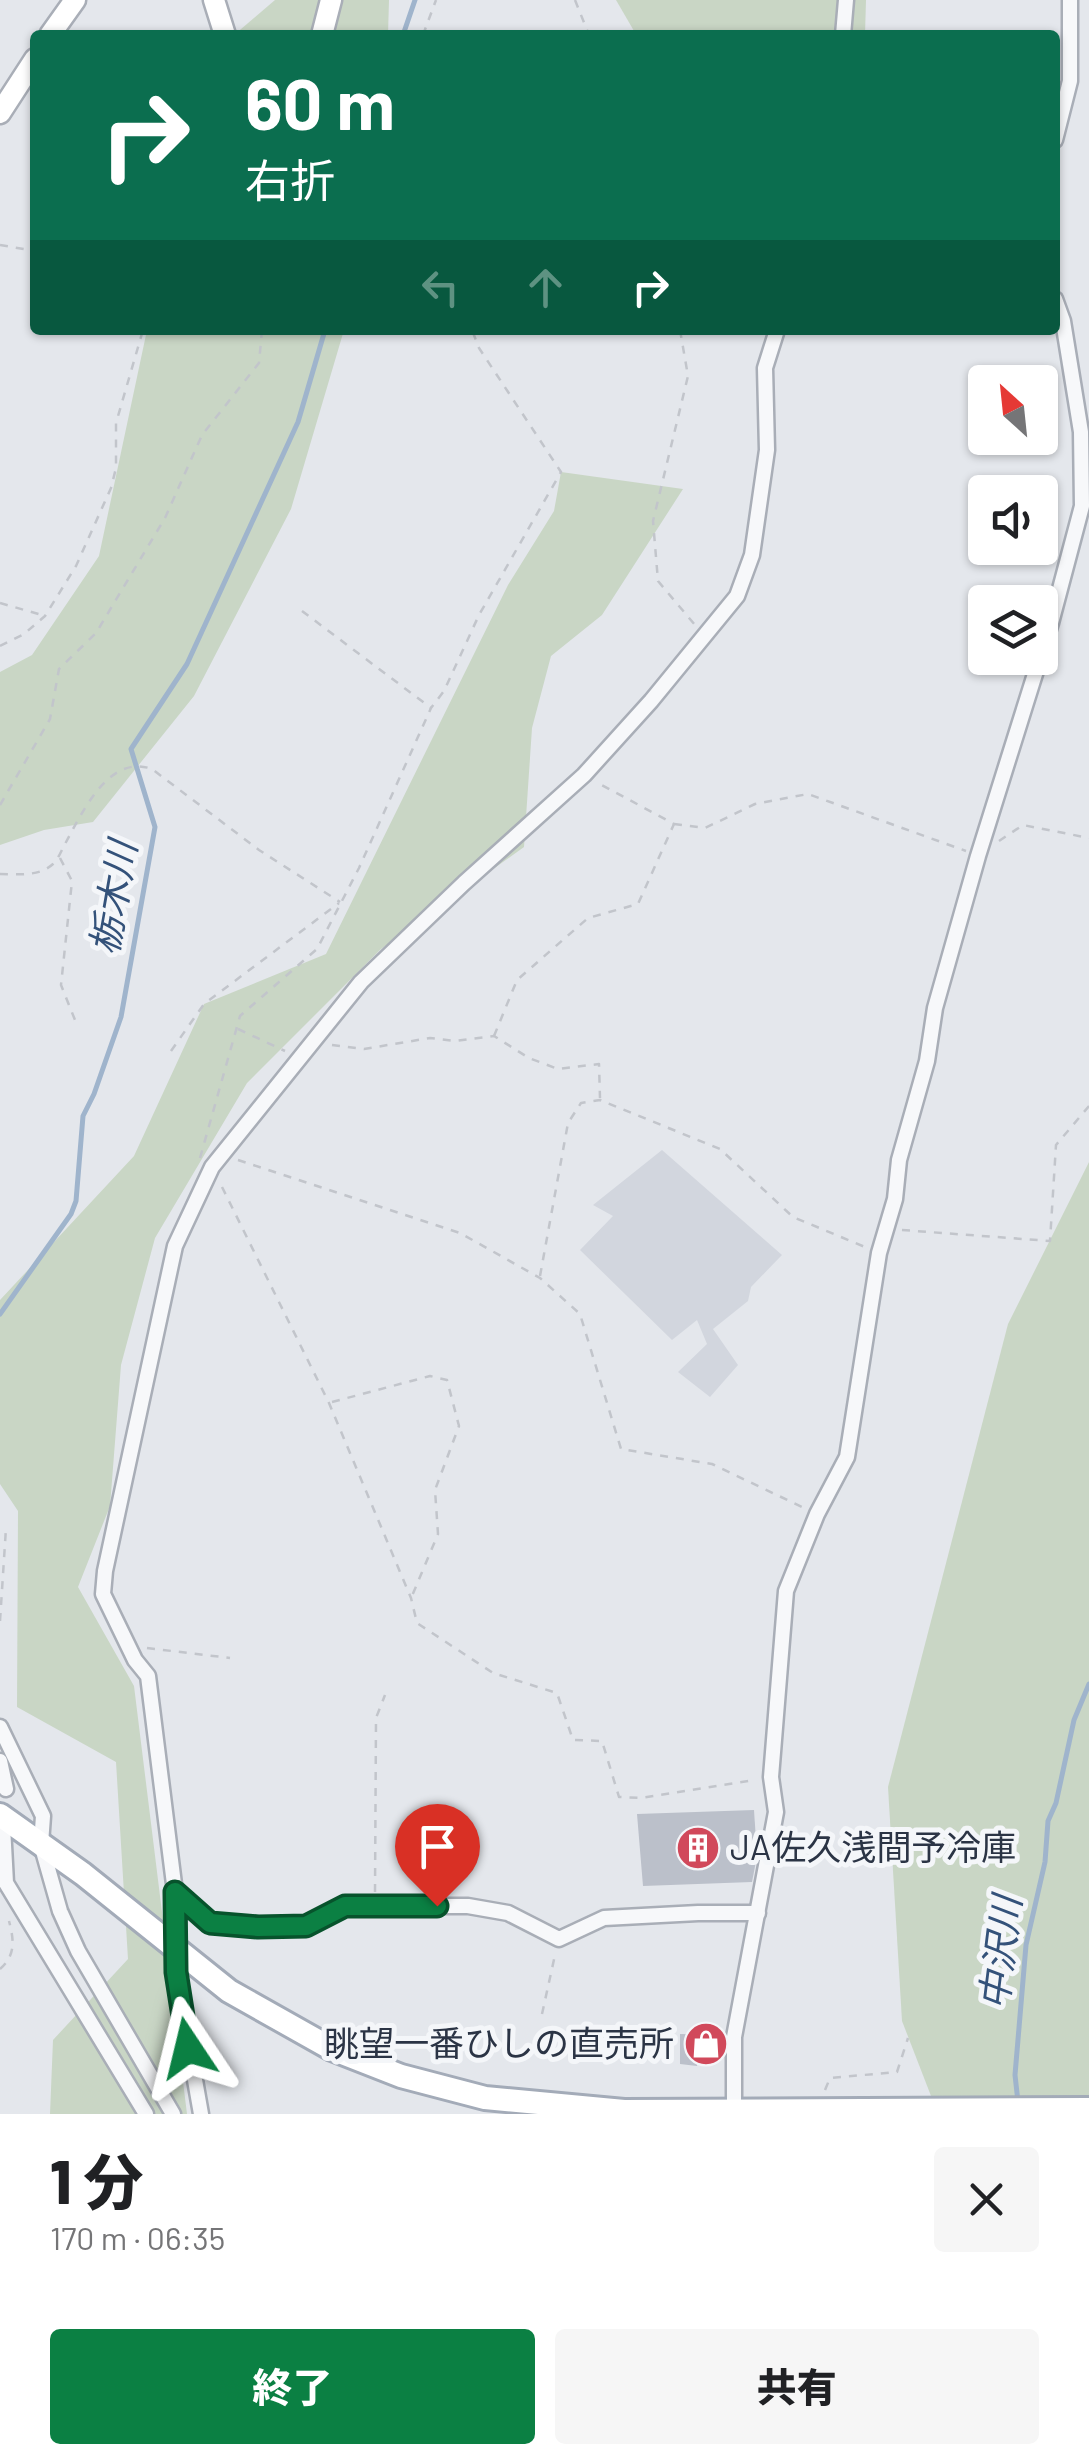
<!DOCTYPE html>
<html lang="ja">
<meta charset="utf-8">
<style>
:root{--surface:#fff;--page:#f6f6f6;--text:#202124;--muted:#757577;--accent:#0b8043}
body{margin:0;font-family:Barlow,"Noto Sans JP",sans-serif;background:var(--page);color:var(--text);height:100vh;display:flex;flex-direction:column;font-size:38px;white-space:nowrap}
*{box-sizing:border-box;margin:0}
p{font-size:32px;color:var(--muted)}
.icon{flex:none;width:55px;height:55px;fill:none;stroke:currentColor;stroke-width:2;stroke-linecap:round;stroke-linejoin:round}
.map{position:relative;height:2114px;overflow:hidden}
.panel{display:flex;flex-direction:column;background:var(--surface);flex:1}
.panel>*{flex:none}
.top-card{position:absolute;left:30px;top:30px;width:1030px;height:305px;border-radius:10px;box-shadow:0 2px 8px #0004;background:#0b6e4f;color:#fff;overflow:hidden}
.needle{width:65px;rotate:333deg}
.controls{position:absolute;left:968px;top:365px;display:grid;gap:20px}
.controls a{display:grid;place-items:center;width:90px;height:90px;border-radius:10px;background:var(--surface);box-shadow:0 2px 8px #0004;font-size:50px}
.pin{position:absolute;display:grid;place-items:center;width:85px;height:85px;color:#fff;margin:-102px -42px;border-radius:50% 50% 50% 0;rotate:-45deg;box-shadow:0 0 10px #0007}
.pin .icon{rotate:45deg}
.me{position:absolute;width:110px;margin:-55px;rotate:350deg;stroke-linejoin:round;filter:drop-shadow(0 0 8px #0008)}
.turn{display:flex;align-items:center;gap:35px;height:210px;padding:0 50px;font-size:45px}
.turn .icon{width:130px;height:130px;stroke-width:2.5}
.turn b{display:block;font-size:70px;line-height:85px}
.lanes{display:flex;align-items:center;height:95px;padding:0 50px;background:#0003;justify-content:center;gap:50px;direction:ltr}
.lanes .off{opacity:.35}
.round{display:grid;place-items:center;flex:none;width:105px;height:105px;border-radius:10px;background:var(--page)}
.overview{display:flex;align-items:center;justify-content:space-between;height:170px;padding:0 50px}
h1{font-size:60px;font-weight:800;line-height:75px}
.cta{display:flex;gap:20px;margin-top:auto;padding:20px 50px}
.cta a{flex:1;height:115px;border-radius:10px;background:var(--accent);color:#fff;font-size:40px;font-weight:800;line-height:115px;text-align:center}
.cta a+a{background:var(--page);color:var(--text)}
.map>svg:first-child{display:block}
</style>
<div class="map">
<svg width="1089" height="2114" viewBox="0 0 1089 2114">
<rect width="100%" height="100%" fill="#e4e7ec"/>
<!-- built -->
<path fill="#d2d6de" d="M662,1150l120,105 -31,32 -3,14 -35,28 25,36 -28,32 -32,-25 29,-28 -10,-24 -25,20 -92,-90 33,-34 -20,-11z"/>
<!-- green -->
<g fill="#c9d6c5">
<path d="M275,0h114l-1,35h-154z"/>
<path d="M616,0h250l-1,35h-215l-16,-4z"/>
<path d="M147,330h197l-53,179 -97,187 -101,126 -49,8 -44,15v-173l32,-17 67,-99z"/>
<path d="M561,472l122,17 -81,126 -51,41 -19,72 -8,119 -143,102 -134,134 -92,155 -34,127 -11,141 -32,81 56,99 53,428h-137l3,-74 75,-81 -12,-197 -99,-55 1,-196 -18,-27v-184l134,-144 70,-152 122,-50 182,-369 46,-74z"/>
<path d="M1089,1162v952h-151l-36,-93 -14,-234 120,-463z"/>
</g>
<g fill="none" stroke-linecap="round" stroke-linejoin="round">
<!-- stream -->
<g stroke="#9fb4cc" stroke-width="5">
<path d="M403,35l12,-35"/>
<path d="M0,1314l71,-100 5,-13 7,-85 11,-22 27,-77 34,-190 -24,-78 56,-85 111,-242 27,-92"/>
<path d="M1018,2102l-3,-27 11,-130 19,-83 3,-41 8,-18 18,-83 15,-36"/>
</g>
</g>
<!-- building -->
<g fill="#bbc0ca">
<path d="M754,1810l3,46 -5,26 -109,4 -6,-72z"/>
<path d="M680,2034l44,1 -1,19 -24,-1 -2,13 -17,-2z"/>
</g>
<g fill="none" stroke-linecap="round" stroke-linejoin="round">
<!-- minor casing -->
<g stroke="#a9aeb7" stroke-width="19">
<g id="minor">
<path d="M843,35l3,-35"/>
<path d="M1055,140l15,-59v-81"/>
<path d="M0,1727l43,89 -2,28 19,67 18,40 95,163"/>
<path d="M0,1761l6,28"/>
<path d="M3,1826l3,57 140,231"/>
<path d="M175,1892l35,31 96,3 39,-20h123l40,7 51,26 45,-21 94,-5h60"/>
<path d="M173,1900l2,-8 -27,-216 -13,-16 -32,-66 2,-23 70,-325 37,-79 149,-185 103,-99 120,-108 67,-74 86,-105 15,-41 15,-105 -2,-82 12,-38"/>
<path d="M176,1972l25,142"/>
<path d="M734,2114v-77l42,-225 -5,-35 15,-186 31,-77 30,-57 32,-204 16,-54 4,-39 28,-99 8,-53 43,-152 73,-233 31,-117 -1,-74 -18,-111 -8,-22"/>
</g>
</g>
<!-- secondary casing -->
<g stroke="#a9aeb7" stroke-width="25">
<g id="secondary">
<path d="M214,0l11,35"/>
<path d="M50,35l25,-35"/>
<path d="M322,35l9,-35"/>
<path d="M0,113l35,-54"/>
</g>
</g>
<!-- primary casing -->
<g stroke="#a3abb8" stroke-width="28">
<path id="primary" d="M0,1815l83,59 146,117 103,58 69,27 84,22 139,13 465,-2"/>
</g>
<!-- path -->
<g stroke="#c2c5cb" stroke-width="2.5" stroke-dasharray="8 8" stroke-linecap="butt">
<path d="M575,0l14,35"/>
<path d="M423,35l13,-35"/>
<path d="M0,245l35,6"/>
<path d="M680,330l8,46 -35,145 5,60 37,44"/>
<path d="M448,333l2,-3"/>
<path d="M0,603l42,12"/>
<path d="M302,611l129,97"/>
<path d="M0,646l24,-12 21,-18 31,-50 35,-78 5,-20v-45l27,-93"/>
<path d="M0,805l50,-86 9,-50 37,-36 69,-115 37,-83 57,-72 3,-33"/>
<path d="M674,824l31,4 50,-24 53,-10 158,57"/>
<path d="M999,841l24,-16 66,13"/>
<path d="M60,858l12,23 -11,104 14,35"/>
<path d="M0,874c18,0 39,3 53,-10 5,-4 9,-15 12,-20 17,-31 44,-91 87,-75l107,81 81,52"/>
<path d="M238,1029l47,22"/>
<path d="M494,1036l23,-56 71,-62 50,-14 36,-80 -76,-41"/>
<path d="M332,1045l32,4 66,-11 25,3 39,-5 35,22 29,11 41,-5 1,34"/>
<path d="M171,1051l33,-47 135,-101"/>
<path d="M200,1158l40,-142 77,-67 42,-81 72,-160 13,-17 35,-76 82,-143 -82,-124 -7,-18"/>
<path d="M238,1160l222,73 80,45 40,36 41,135 91,15 90,43"/>
<path d="M222,1187l107,216 82,195 6,25 76,50 64,20 16,47 29,1 17,56 22,1 114,-18"/>
<path d="M902,1230l148,11 6,-96 33,-39"/>
<path d="M540,1276l28,-153 13,-20 19,-3 120,49 73,68 72,30"/>
<path d="M332,1402l98,-26 17,4 12,46 -24,64 3,44 -26,62"/>
<path d="M0,1621l6,-93"/>
<path d="M147,1648l83,10"/>
<path d="M375,1892l1,-174 9,-23"/>
<path d="M0,1969c16,-14 14,-29 9,-48"/>
<path d="M542,2014l13,-59"/>
<path d="M825,2090l5,-12 67,-6 11,-34"/>
</g>
<!-- minor -->
<use href="#minor" stroke="#f7f8fa" stroke-width="14"/>
<!-- secondary -->
<use href="#secondary" stroke="#fff" stroke-width="20"/>
<!-- primary -->
<use href="#primary" stroke="#fff" stroke-width="22"/>
<!-- minor-bridge casing -->
<g stroke="#a9aeb7" stroke-width="19" stroke-linecap="butt">
<path id="minor-bridge" d="M173,1900l3,72"/>
</g>
<!-- minor-bridge -->
<use href="#minor-bridge" stroke="#f7f8fa" stroke-width="14"/>
</g>
<g fill="none" stroke-linecap="round" stroke-linejoin="round">
<!-- route casing -->
<g stroke="#07532c" stroke-width="25">
<path id="route" d="M188,2048l-12,-76 -1,-80 35,31 48,4 48,-1 39,-20h92"/>
</g>
<!-- route -->
<use href="#route" stroke="#0b8043" stroke-width="18"/>
</g>
<!-- icons -->
<defs>
<g id="building-disc" transform="scale(2.25)"><circle r="9.5" fill="#d1495b" stroke="#f4f6f9"/><path d="M-4-6H4V6H1V3H-1V6H-4ZM-2.5-4.3h1.7v1.8h-1.7ZM.8-4.3h1.7v1.8H.8ZM-2.5-1h1.7V.8h-1.7ZM.8-1h1.7V.8H.8Z" fill="#fff"/></g>
<g id="shop-disc" transform="scale(2.25)"><circle r="9.5" fill="#d1495b" stroke="#f4f6f9"/><path d="M-5-2.5h2.3a2.7 3.5 0 0 1 5.4 0H5L5.5 6h-11ZM-1.5-2.5h3a1.5 2.3 0 0 0-3 0Z" fill="#fff"/></g>
</defs>
<g fill-rule="evenodd">
<use href="#building-disc" x="698" y="1848"/>
<use href="#shop-disc" x="706" y="2044"/>
</g>
<g text-anchor="middle" stroke-width="10" stroke-linejoin="round" paint-order="stroke">
<!-- poi labels -->
<g font-size="35" fill="#2b3445" stroke="#f4f6f9" text-anchor="start">
<text x="730" y="1860">JA佐久浅間予冷庫</text>
<text x="674" y="2056" text-anchor="end">眺望一番ひしの直売所</text>
</g>
<!-- water labels -->
<g font-size="38" font-style="italic" fill="#34527a" stroke="#f4f6f9">
<text transform="translate(114 898) rotate(-80)" y="13">栃木川</text>
<text transform="translate(1001 1953) rotate(-83)" y="13">中沢川</text>
</g>
</g>
</svg>
<div class="controls">
<a><svg class="needle" viewBox="-14 -14 28 28"><path d="M0-13l5 13h-10z" fill="#e53935"/><path d="M0 13l5-13h-10z" fill="#757577"/></svg></a>
<a><svg class="icon" aria-label="sound" viewBox="0 0 24 24"><path d="M4 9h4l5-4v14l-5-4H4zM17 9q2 3 0 6"/></svg></a>
<a><svg class="icon" aria-label="layers" viewBox="0 0 24 24"><path d="M12 4l9 5-9 5-9-5zM3 14l9 5 9-5"/></svg></a>
</div>
<div class="pin" style="left:437px;top:1906px;background:#d93025"><svg class="icon" aria-label="arrive" viewBox="0 0 24 24"><path d="M6 21V4h12l-3 4 3 4H6"/></svg></div>
<svg class="me" style="left:188px;top:2048px" viewBox="-20 -20 40 40"><path d="M0-17L14 15 0 8-14 15z" fill="#0b8043" stroke="#fff" stroke-width="4"/></svg>
<div class="top-card">
<div class="turn"><svg class="icon" aria-label="right" viewBox="0 0 24 24"><path d="M7 20v-9h11M14 6l5 5-5 5"/></svg><div><b>60 m</b>右折</div></div>
<div class="lanes"><svg class="icon off" aria-label="left" viewBox="0 0 24 24"><path d="M17 20v-9H6M10 6l-5 5 5 5"/></svg><svg class="icon off" aria-label="ahead" viewBox="0 0 24 24"><path d="M12 20V5M6 11l6-6 6 6"/></svg><svg class="icon" aria-label="right" viewBox="0 0 24 24"><path d="M7 20v-9h11M14 6l5 5-5 5"/></svg></div>
</div>
</div>
<section class="panel">
<div class="overview"><div><h1>1 分</h1><p>170 m · 06:35</p></div><a class="round"><svg class="icon" aria-label="close" viewBox="0 0 24 24"><path d="M6 6l12 12M18 6L6 18"/></svg></a></div>
<div class="cta"><a>終了</a><a>共有</a></div>
</section>
